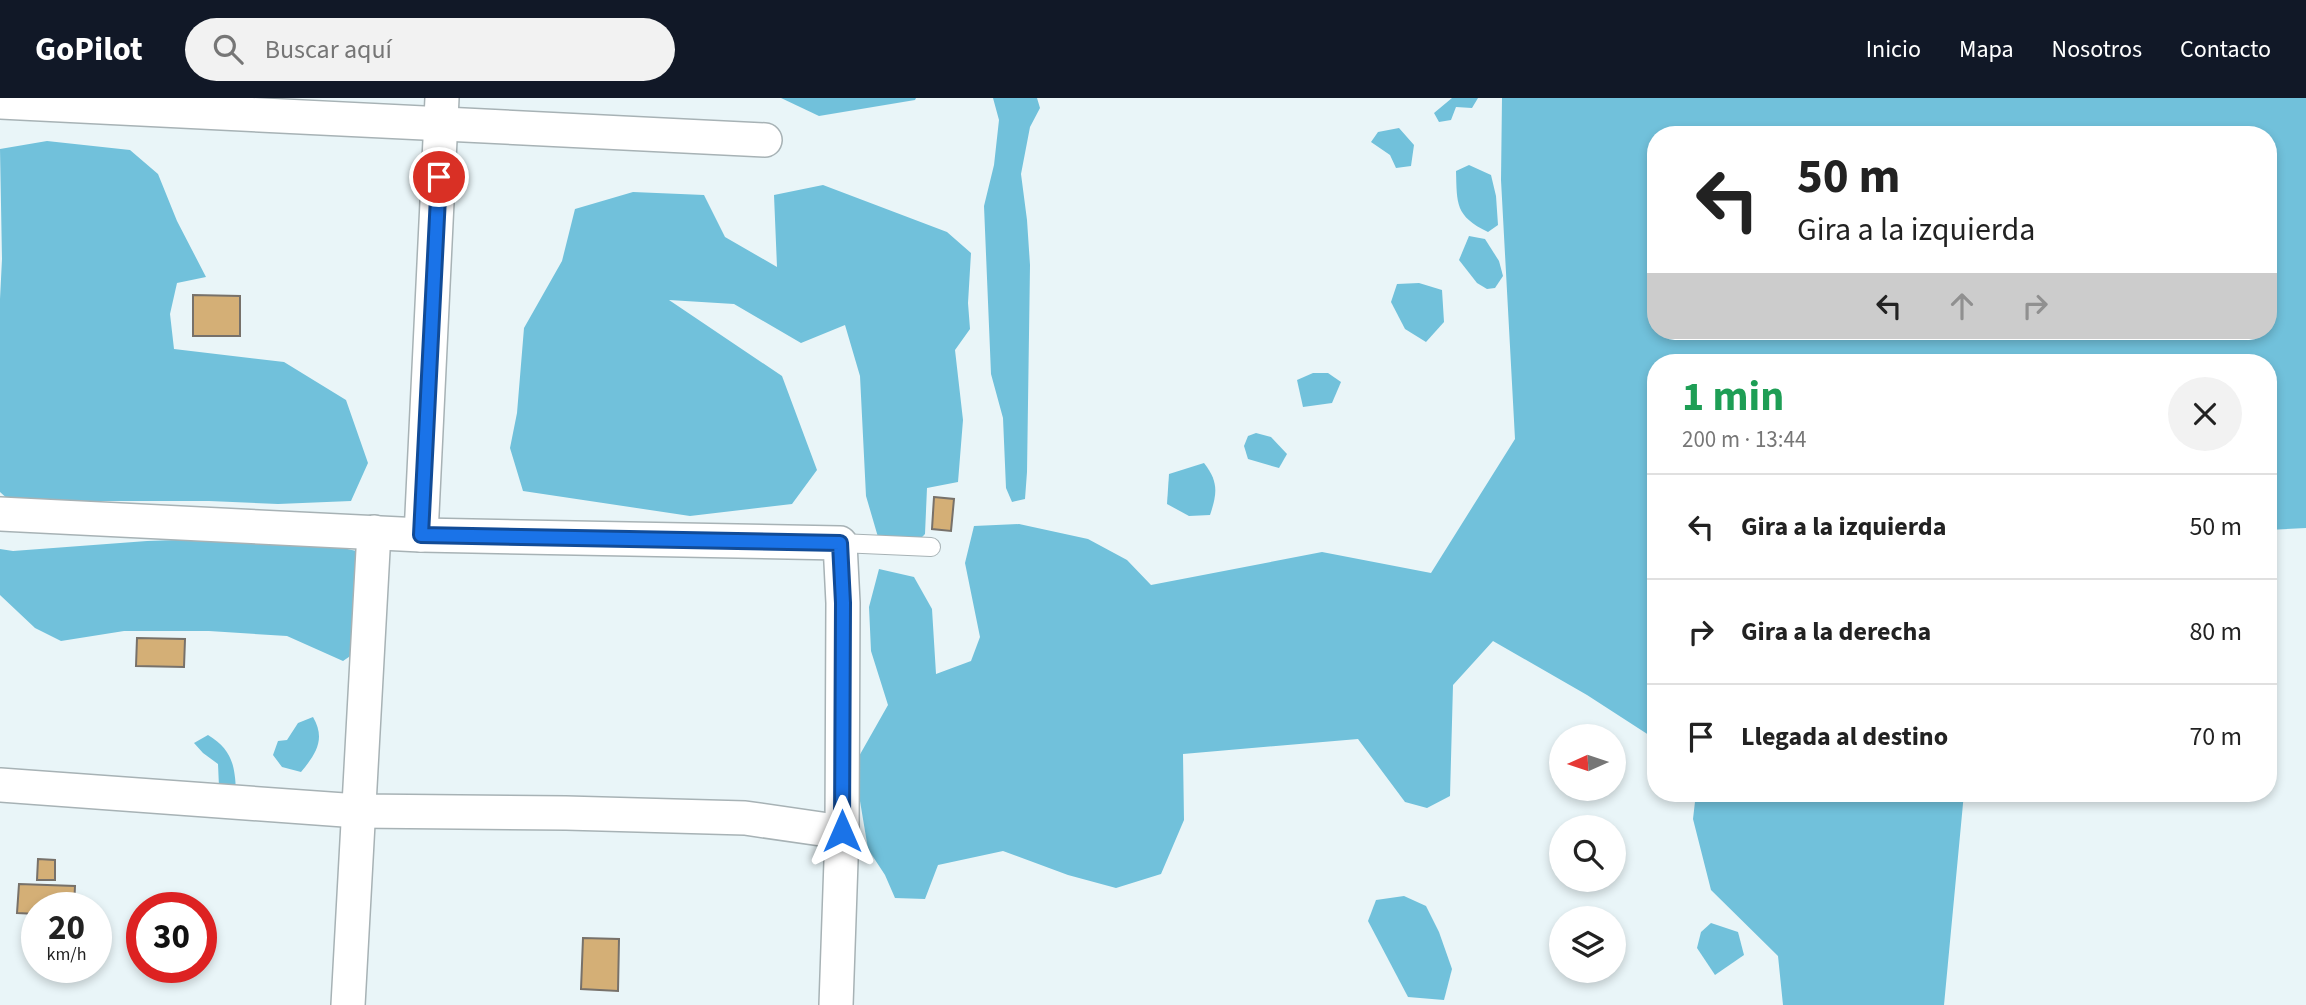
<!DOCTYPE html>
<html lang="es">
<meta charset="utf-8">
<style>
:root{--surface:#fff;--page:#f2f2f2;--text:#222;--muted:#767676;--line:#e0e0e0;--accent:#111827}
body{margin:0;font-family:"Source Sans 3",sans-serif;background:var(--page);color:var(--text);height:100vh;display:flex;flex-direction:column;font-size:26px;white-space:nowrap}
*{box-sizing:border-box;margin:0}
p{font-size:23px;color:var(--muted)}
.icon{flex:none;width:38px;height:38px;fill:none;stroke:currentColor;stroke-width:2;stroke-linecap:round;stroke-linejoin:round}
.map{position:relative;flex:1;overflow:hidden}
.details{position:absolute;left:1647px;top:256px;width:630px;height:448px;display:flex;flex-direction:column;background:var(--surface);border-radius:28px;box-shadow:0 4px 10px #0003}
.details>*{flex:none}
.banner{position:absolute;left:1647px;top:28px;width:630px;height:214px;border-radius:28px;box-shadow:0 4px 10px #0003;background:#fff;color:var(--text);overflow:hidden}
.needle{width:46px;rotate:267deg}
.fabs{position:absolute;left:1549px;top:626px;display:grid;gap:14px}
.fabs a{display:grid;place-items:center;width:77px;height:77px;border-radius:50%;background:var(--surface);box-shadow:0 4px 10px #0003;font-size:35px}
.speed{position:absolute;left:21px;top:794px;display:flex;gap:14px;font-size:35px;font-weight:700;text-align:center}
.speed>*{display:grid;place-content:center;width:91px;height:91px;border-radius:50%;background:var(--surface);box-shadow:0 4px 10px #0003;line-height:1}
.speed small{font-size:18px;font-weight:400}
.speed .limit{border:10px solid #d22;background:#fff;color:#111}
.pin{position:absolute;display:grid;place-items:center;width:60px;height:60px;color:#fff;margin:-30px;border:4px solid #fff;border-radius:50%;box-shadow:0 2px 7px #0007}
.me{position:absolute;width:77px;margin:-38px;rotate:0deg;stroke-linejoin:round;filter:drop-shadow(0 0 5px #0008)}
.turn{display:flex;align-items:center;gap:24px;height:147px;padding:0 35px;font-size:32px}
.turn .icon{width:91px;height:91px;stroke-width:2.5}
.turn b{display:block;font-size:49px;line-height:60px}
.lanes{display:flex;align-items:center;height:66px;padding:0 35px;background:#0003;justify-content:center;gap:35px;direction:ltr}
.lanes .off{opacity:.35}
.round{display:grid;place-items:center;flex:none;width:74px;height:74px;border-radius:37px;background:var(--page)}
.head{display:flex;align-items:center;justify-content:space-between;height:119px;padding:0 35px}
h1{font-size:42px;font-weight:700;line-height:52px;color:#1e9e55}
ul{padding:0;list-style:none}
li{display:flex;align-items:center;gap:21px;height:105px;padding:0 35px;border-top:2px solid var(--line)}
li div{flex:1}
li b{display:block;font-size:26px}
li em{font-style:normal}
header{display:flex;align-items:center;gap:42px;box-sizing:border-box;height:98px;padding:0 35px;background:var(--accent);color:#fff}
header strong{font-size:33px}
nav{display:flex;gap:38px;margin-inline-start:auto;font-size:24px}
.search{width:490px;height:63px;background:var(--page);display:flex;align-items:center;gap:18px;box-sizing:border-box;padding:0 24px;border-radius:38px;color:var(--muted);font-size:26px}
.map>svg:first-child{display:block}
</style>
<header>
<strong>GoPilot</strong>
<div class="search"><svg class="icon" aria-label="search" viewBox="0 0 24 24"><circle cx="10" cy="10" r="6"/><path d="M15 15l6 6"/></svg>Buscar aquí</div>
<nav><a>Inicio</a><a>Mapa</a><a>Nosotros</a><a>Contacto</a></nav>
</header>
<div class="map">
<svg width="2306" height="907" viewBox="0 0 2306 907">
<rect width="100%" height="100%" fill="#e9f5f8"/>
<!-- forest -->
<g fill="#71c1db" fill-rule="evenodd">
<path d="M781,0h135l-1,2 -96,16z"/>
<path d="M993,0h44l3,10 -10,19 -9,47 6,46 3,45 -3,207 -2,27 -13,3 -6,-14 -3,-70 -12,-44 -7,-168 10,-41 5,-45z"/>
<path d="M1452,0h26l-6,10 -16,-1 -5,13 -12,2 -5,-9z"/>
<path d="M1502,0h804v430l-38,2v-168h-612l-1,377 -68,-44 -94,-54 -40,44 -3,111 -23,12 -22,-6 -47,-63 -175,15 1,66 -23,54 -45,14 -48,-13 -65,-24 -65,14 -13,34 -30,-1 -10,-23 -17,-26 -14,-84 34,-60 -17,-54 -2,-44 10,-38 35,8 18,32 4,65 35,-13 9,-24 -15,-74 9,-37 45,-2 69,15 39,21 24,25 171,-33 109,21 84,-134 -14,-259zM1656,37h612v196h-612z"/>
<path d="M1399,30l15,17 -3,21 -15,2 -6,-13 -19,-13 7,-10z"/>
<path d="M47,43l83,9 28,24 19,47 29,56 -29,6 -7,31 4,35 110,13 62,38 22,63 -17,38 -73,3 -69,-3h-199l-10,-9v-193l2,-40 -2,-110z"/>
<path d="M1469,67l22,10 5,21 2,29 -10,7c-33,-16 -31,-28 -32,-61z"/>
<path d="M823,87l124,47 24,21 -3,50 2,26 -15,21 8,70 -5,62 -31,6 -2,46 -11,11 -36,-8 -12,-41 -6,-120 -15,-51 -44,18 -67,-39 -65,-4 113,76 35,94 -25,34 -102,12 -167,-25 -13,-43 7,-35 7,-85 38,-67 13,-52 58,-17 71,3 21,42 52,30 -3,-72z"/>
<path d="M1469,138l16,3 14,22 4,15 -8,12 -8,1 -10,-6 -18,-23z"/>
<path d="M1419,185l23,7 2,32 -18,20 -21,-13 -14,-27 6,-18z"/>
<path d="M1313,275h15l13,9 -9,21 -29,4 -6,-27z"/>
<path d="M1256,335l15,4 16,17 -8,14 -31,-9 -4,-13 4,-10z"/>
<path d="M1204,365c15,19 13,31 6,52l-21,1 -22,-12 2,-30z"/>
<path d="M290,438l84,19 4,82 -35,24 -56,-25 -78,-5h-85l-63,10 -26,-13 -35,-33v-46l13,2 134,-10z"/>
<path d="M313,619c13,22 3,37 -12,55l-19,-5 -9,-12 5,-14 9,-1 11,-17z"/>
<path d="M208,637c23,14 27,29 28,56l-17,-4 -1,-23 -15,-11 -9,-10z"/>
<path d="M1696,695h268l-20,212h-161l-5,-49 -67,-66 -18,-71z"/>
<path d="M1404,798l22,10 13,26 13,37 -8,31 -36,-3 -40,-76 8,-21z"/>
<path d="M1711,825l27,9 6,23 -29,20 -18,-27 4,-16z"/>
</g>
<!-- building -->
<g fill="#d4af76" stroke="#77716a" stroke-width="2">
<path d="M193,197l47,1v40h-47z"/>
<path d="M934,399l20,2 -3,32 -19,-2z"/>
<path d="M137,540l48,1 -1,28 -48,-1z"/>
<path d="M38,761l17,1v20h-18z"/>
<path d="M19,786l56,2 -1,22h-37v6l-20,-1z"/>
<path d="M583,840l36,1 -1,52 -37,-2z"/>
</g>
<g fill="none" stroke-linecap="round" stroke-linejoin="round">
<!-- service casing -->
<g stroke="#a7b2b5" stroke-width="20">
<path id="service" d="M840,445l91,4"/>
</g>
<!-- minor casing -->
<g stroke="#a7b2b5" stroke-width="36">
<g id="minor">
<path d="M0,4l765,38"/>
<path d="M0,416l421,21 419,8 3,60 -1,229 -6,173"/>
<path d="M421,437l21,-437"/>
<path d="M0,687l358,26 208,2 179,5 97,14"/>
<path d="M348,907l26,-473"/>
</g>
</g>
<!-- service -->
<use href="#service" stroke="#fff" stroke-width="18"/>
<!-- minor -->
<use href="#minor" stroke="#fff" stroke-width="33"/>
</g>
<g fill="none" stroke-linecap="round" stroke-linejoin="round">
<!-- route casing -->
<g stroke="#114b97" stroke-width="18">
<path id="route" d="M439,79l-18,358 419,8 3,60 -1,228"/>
</g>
<!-- route -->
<use href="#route" stroke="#1a73e8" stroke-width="12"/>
</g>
</svg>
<div class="fabs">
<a><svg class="needle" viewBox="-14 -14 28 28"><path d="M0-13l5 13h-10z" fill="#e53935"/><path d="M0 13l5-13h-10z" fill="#767676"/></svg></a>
<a><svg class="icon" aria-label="search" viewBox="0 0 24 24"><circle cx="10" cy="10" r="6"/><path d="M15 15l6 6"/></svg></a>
<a><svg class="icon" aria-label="layers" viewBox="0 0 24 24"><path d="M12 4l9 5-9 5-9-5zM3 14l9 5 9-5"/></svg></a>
</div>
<div class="speed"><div>20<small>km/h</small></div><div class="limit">30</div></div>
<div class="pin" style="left:439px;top:79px;background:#d93025"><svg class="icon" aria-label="arrive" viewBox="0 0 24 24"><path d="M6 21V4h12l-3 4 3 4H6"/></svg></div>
<svg class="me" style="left:842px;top:733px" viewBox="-20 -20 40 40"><path d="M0-17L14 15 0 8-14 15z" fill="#1a73e8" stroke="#fff" stroke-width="4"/></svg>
<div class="banner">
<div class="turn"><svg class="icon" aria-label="left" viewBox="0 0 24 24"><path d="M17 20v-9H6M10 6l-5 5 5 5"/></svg><div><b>50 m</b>Gira a la izquierda</div></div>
<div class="lanes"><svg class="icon" aria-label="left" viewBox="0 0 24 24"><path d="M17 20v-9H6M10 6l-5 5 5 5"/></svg><svg class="icon off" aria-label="ahead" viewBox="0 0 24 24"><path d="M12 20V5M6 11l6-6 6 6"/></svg><svg class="icon off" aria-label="right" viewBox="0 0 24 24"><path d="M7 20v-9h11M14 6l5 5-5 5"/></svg></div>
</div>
<section class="details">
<div class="head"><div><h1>1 min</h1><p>200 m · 13:44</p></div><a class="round"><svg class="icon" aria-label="close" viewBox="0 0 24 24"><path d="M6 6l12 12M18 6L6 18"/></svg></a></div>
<ul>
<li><svg class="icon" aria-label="left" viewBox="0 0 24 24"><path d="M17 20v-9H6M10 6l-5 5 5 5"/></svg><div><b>Gira a la izquierda</b></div><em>50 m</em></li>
<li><svg class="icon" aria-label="right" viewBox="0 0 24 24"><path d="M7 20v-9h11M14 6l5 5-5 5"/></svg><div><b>Gira a la derecha</b></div><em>80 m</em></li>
<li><svg class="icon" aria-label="arrive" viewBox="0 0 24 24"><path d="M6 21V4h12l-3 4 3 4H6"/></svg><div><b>Llegada al destino</b></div><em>70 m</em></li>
</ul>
</section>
</div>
